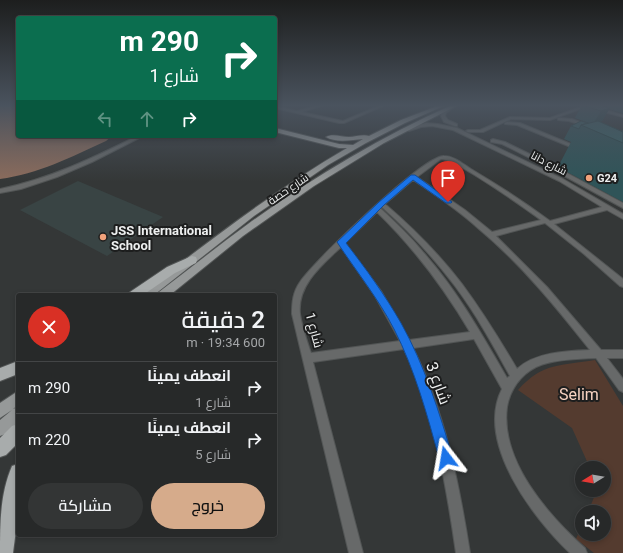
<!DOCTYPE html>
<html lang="ar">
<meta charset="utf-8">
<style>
:root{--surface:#272929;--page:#333535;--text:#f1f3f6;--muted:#a4a6a8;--line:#434546;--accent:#d6ab8b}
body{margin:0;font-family:Roboto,Cairo,sans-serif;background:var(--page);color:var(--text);direction:rtl;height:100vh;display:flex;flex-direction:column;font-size:15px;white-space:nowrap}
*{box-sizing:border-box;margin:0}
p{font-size:13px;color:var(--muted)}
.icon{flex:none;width:22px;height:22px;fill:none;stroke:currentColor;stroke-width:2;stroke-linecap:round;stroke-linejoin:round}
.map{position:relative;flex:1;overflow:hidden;direction:ltr}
.sheet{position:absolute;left:16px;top:293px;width:261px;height:244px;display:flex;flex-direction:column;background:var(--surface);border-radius:4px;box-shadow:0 2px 6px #0003,0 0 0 1px var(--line);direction:rtl}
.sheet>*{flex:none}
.hud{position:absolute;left:16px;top:16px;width:261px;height:122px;border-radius:4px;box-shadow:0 2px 6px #0003,0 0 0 1px var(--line);direction:rtl;background:#0b6e4f;color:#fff;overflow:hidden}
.needle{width:26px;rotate:259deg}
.controls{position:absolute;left:575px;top:461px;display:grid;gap:8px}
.controls a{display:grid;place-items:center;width:36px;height:36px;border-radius:50%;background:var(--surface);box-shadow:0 2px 6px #0003,0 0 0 1px var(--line);font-size:20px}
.pin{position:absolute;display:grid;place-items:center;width:34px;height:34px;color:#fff;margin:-41px -17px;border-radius:50% 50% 50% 0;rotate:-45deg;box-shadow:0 0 4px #0007}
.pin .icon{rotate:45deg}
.me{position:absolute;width:44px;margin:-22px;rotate:346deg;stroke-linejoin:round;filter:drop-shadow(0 0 3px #0008)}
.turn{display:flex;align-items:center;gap:14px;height:84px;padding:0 12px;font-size:18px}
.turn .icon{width:52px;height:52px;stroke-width:2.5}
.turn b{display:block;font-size:28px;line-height:34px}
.lanes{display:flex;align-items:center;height:38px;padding:0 12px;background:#0003;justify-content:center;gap:20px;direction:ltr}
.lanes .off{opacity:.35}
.round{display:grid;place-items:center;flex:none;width:42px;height:42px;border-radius:21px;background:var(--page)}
.headline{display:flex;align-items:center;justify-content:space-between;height:68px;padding:0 12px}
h1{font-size:24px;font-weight:600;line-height:30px}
.button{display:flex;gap:8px;margin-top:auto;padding:8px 12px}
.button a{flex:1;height:46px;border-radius:24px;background:var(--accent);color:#111;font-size:16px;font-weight:600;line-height:46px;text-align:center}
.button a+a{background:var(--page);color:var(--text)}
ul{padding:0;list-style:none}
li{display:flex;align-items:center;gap:12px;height:52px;padding:0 12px;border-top:1px solid var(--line)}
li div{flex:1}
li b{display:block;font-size:15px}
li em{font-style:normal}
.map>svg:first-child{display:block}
</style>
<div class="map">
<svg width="623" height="553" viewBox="0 0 623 553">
<rect width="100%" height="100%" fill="#343737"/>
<!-- built -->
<path fill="#394444" d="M78,181l85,36 -56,39 -87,-46z"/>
<!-- green -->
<path fill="#543b2f" d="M595,360l28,46v147h-29l-18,-14 6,-14v9h22v-22h-16l9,-22h7v-22h-14l-18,-40 -54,-38c25,-28 43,-24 77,-30z"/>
<!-- water -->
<path fill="#8c6c5c" d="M0,105h18v31h94l-6,5c-35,16 -68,33 -106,38z"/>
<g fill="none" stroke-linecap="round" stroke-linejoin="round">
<!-- minor casing -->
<g stroke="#525555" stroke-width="2">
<g id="minor">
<path d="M319,105h5l-22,7 41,9 38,-16h4l-41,18h-5l-64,-15v-2l22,5z"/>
<path d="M453,105h4l-11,8 -1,3 3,4 9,4v2h-2l-11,-4 -3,-6 1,-5z"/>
<path d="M586,105h5l-41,15 -39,-1 -28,13h-15l-2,-1 2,-1h12l30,-13 40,1z"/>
<path d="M599,108l24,7v2l-26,-7v-1z"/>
<path d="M560,118l12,1 18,7 -2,1 -19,-6 -11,-1v-2z"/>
<path d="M507,122l13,1 63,26 -5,1 -61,-25 -12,-1v-1z"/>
<path d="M426,123l12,1 19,4 106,51 60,35v5l-16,-9 -53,14 69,55v8l-3,-1 -36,-32 -39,-31 -49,13 51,51 54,63h22v8h-16l16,21v13l-4,-2 -23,-32c-19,1 -42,1 -60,9 -16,8 -26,23 -29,40 -7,54 41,108 78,141l2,5h-17c-37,-35 -95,-111 -68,-164l-28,-50 -61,9c32,64 46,135 57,205h-14c-10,-69 -22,-141 -52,-204l-91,13 50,191h-14l-57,-239c0,-12 1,-22 8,-32 14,-21 124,-127 144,-126 10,0 19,8 27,13 27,16 53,33 79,52l52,-14 -43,-26 -106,-51 -21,-4 -11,1 -12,4 -2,-1 6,-4zM441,159c15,0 85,50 100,61l-49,12 -27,-22 -48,-33zM413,180c23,15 46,31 66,49 42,35 77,78 111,121 -24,1 -55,2 -73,19 -17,-29 -35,-58 -55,-85 -23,-30 -49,-56 -77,-80zM382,207c27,24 51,50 73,79 21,28 38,59 55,90l-3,2c-25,-43 -50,-88 -84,-126 -13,-16 -28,-30 -43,-44zM377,212c37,36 67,76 93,120l-61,8 -28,-49 -36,-48zM341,247l34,49 25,45 -89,12c-4,-12 -9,-26 -11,-39 -3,-29 22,-49 41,-67z"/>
<path d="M137,136h6l-51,26 -35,15 -36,12 -21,4v-4c49,-10 93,-31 137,-53z"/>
<path d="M493,139l12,3 47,23 71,38v5l-75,-41 -46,-23 -11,-2v-2z"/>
</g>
</g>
<!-- major casing -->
<g stroke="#525555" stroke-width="2">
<g id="major">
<path d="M440,105h6l-41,18 -39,20 -38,22 -74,51 -100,79h-12l1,-3c66,-51 132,-102 204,-144h-8l-64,-16v-4l64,16 14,1 10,-6c-11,1 -28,4 -37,-2 6,-4 16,0 23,0 6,0 14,-3 20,-1l32,-16z"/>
<path d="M452,105h6l-74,38 -70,43 -71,50 -73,59h-12l1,-3c30,-23 59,-46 89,-68 64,-46 132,-87 204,-119z"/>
<path d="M18,391v14l-5,4 5,-2v16l-13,11 -5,2v-16l12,-10 -12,8v-15z"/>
</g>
</g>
<!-- highway casing -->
<g stroke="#525555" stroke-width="2">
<g id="highway">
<path d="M192,256l4,1 1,3 -1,3 -21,10 -32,22h-15l2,-3 37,-25z"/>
<path d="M18,361v13l-18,7v-13z"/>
<path d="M18,424v19l-12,12 -6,2v-19l12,-12z"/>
<path d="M18,464v50l-5,39h-13c0,-30 0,-59 12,-87z"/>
</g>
</g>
<!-- minor -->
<use href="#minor" fill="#676969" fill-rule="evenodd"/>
<!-- major -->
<use href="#major" fill="#969999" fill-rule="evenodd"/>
<!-- highway -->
<use href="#highway" fill="#a8acac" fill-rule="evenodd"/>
</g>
<!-- wall -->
<path fill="#2f5458" d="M582,105h41v8h-1l-13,-4 -7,12 -3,1 23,9 1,-1v72l-65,-35 13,-25 -7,-3 7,-13 18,-3 -14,-5z"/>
<!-- shaded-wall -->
<path fill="#264547" d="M610,108l-8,13 -9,3 8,-13z"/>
<!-- building -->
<g fill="#376266" stroke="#264547">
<path d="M582,105h18l10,3 -9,3z"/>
<path d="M581,121l7,2 -7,2 -2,4 -8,-3z"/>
<path d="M598,121l25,11v11l-42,-18z"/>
</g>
<!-- sky -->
<linearGradient id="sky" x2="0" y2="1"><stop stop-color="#1d1e1e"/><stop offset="0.58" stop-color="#4a535e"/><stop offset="1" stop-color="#4a535e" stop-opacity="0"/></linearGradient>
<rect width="623" height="182" fill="url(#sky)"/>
<!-- route -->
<path fill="#1a73e8" stroke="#114b97" d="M411,175h4l37,27 -1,1h-5l-33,-23 -29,25 -38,38c20,26 39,52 55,80 24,43 38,89 52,135l-2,5 -5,2 -5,-2 -2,-5c-12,-44 -24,-88 -45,-129 -16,-31 -38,-58 -57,-87l42,-40z"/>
<!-- markers -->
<g fill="#f1a27b" stroke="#1d1e1e" stroke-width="1.5">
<circle cx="589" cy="178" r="4"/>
<circle cx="103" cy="237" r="4"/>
</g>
<g text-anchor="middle" stroke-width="4" stroke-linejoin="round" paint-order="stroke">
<!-- far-street labels -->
<g font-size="11" fill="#eef0f0" stroke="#1d1e1e">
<text transform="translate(549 163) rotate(27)" y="4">شارع دانا</text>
<text transform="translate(288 189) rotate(-34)" y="4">شارع حصة</text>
</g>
<!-- far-poi labels -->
<g font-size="11" font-weight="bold" fill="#eef0f0" stroke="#1d1e1e" text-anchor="start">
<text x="597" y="182">G24</text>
</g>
<!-- poi labels -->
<g font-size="13" font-weight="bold" fill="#eef0f0" stroke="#1d1e1e" text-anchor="start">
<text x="111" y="235">JSS International<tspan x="111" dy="15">School</tspan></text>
</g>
<!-- street labels -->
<g font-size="13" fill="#eef0f0" stroke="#1d1e1e">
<text transform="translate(315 330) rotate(75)" y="5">شارع 1</text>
</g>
<!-- near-street labels -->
<g font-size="16" fill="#eef0f0" stroke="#1d1e1e">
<text transform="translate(439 383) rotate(70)" y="6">شارع 3</text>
</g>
<!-- near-park labels -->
<g font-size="16" fill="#f7d3c2" stroke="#1d1e1e">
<text x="579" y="400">Selim</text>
</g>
</g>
</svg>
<div class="controls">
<a><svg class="needle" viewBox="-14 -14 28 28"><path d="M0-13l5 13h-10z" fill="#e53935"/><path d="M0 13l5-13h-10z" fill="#a4a6a8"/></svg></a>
<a><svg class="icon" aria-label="sound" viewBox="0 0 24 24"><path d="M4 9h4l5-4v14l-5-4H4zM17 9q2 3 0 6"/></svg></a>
</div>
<div class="pin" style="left:448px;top:202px;background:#d93025"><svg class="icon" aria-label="arrive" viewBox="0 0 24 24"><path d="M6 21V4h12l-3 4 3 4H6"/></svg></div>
<svg class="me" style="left:446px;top:458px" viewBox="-20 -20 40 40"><path d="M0-17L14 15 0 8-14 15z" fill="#1a73e8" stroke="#fff" stroke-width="4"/></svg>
<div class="hud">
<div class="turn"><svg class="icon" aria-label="right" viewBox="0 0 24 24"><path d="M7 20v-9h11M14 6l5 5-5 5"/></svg><div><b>290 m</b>شارع 1</div></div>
<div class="lanes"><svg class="icon off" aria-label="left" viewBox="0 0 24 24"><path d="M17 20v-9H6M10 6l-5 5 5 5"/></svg><svg class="icon off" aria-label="ahead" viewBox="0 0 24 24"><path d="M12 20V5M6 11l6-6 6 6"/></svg><svg class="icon" aria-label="right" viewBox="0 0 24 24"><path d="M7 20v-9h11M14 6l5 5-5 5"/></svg></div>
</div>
<section class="sheet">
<div class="headline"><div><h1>2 دقيقة</h1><p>600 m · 19:34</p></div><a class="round" style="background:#d93025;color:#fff"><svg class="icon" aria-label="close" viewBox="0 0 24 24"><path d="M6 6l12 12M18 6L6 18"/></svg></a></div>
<ul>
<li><svg class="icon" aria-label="right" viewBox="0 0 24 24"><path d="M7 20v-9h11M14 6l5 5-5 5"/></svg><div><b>انعطف يمينًا</b><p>شارع 1</p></div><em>290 m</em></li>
<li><svg class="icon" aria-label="right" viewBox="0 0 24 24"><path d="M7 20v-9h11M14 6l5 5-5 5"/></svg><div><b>انعطف يمينًا</b><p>شارع 5</p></div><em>220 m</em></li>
</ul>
<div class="button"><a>خروج</a><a>مشاركة</a></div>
</section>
</div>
